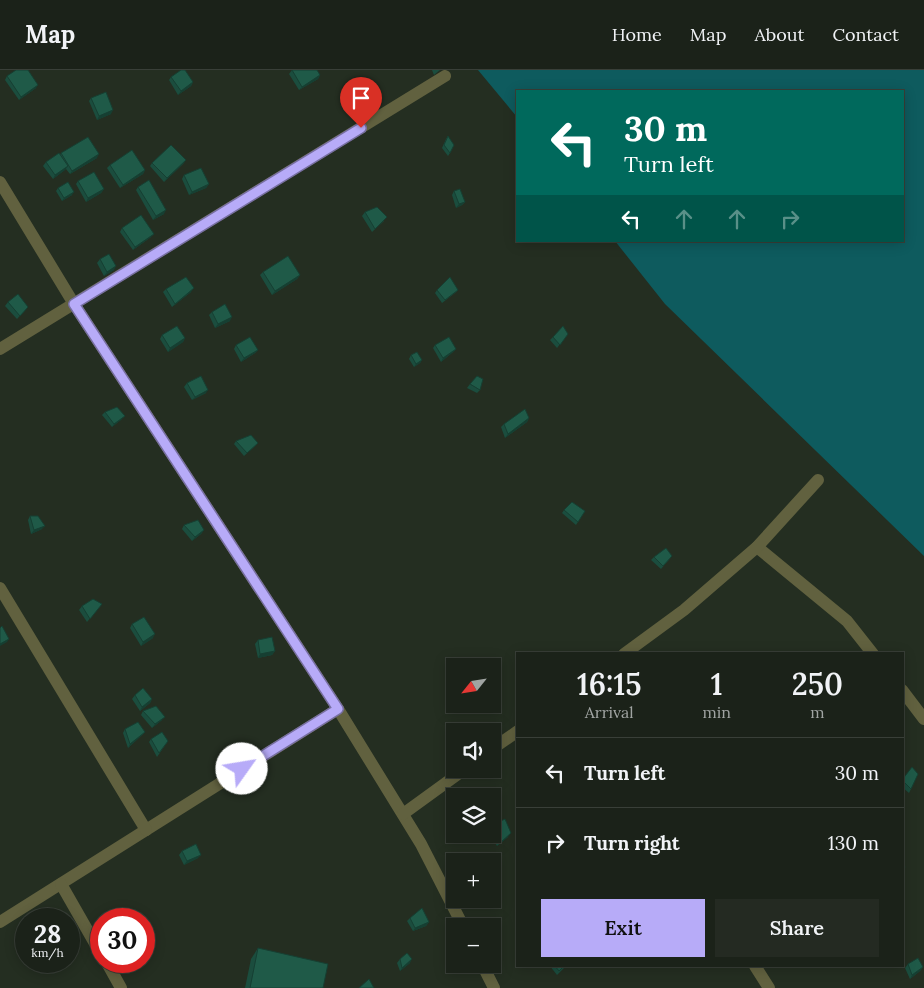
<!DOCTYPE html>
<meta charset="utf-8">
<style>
:root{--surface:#1b2219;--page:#242a22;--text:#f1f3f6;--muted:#a0a4a2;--line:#393f38;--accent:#b7abf8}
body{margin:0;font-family:Lora,serif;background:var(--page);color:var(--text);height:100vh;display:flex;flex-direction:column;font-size:19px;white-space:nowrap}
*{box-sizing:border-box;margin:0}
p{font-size:16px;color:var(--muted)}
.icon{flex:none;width:28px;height:28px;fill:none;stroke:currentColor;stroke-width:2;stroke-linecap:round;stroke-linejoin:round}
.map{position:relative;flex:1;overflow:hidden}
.side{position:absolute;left:516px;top:582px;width:388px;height:315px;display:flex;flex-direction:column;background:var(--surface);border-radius:0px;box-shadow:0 2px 12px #0003,0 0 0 1px var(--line)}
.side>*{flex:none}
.top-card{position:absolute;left:516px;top:20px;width:388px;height:152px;border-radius:0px;box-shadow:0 2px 12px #0003,0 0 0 1px var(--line);background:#00695c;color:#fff;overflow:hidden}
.needle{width:32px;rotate:240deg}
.controls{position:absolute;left:446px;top:588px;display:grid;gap:10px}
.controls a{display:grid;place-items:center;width:55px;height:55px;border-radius:0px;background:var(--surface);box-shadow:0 2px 12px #0003,0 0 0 1px var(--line);font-size:25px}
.speed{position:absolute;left:15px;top:838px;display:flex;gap:10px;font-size:25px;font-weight:700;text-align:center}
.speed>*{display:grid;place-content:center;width:65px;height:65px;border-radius:50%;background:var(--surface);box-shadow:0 2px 12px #0003,0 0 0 1px var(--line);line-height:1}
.speed small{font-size:12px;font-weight:400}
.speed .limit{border:8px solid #d22;background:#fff;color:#111}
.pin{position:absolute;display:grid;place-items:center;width:42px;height:42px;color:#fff;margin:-51px -21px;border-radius:50% 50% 50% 0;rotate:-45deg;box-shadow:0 0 5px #0007}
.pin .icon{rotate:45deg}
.me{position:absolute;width:55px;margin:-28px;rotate:58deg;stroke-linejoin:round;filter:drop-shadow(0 0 4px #0008)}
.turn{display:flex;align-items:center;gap:18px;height:105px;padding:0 25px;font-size:22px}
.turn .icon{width:65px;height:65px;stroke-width:2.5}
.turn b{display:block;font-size:35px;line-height:42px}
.lanes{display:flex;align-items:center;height:48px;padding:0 25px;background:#0003;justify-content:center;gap:25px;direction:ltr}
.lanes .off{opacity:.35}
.eta{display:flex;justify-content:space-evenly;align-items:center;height:85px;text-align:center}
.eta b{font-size:30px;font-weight:600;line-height:35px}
.button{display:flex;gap:10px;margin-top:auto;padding:10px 25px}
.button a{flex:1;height:58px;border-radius:0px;background:var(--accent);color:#111;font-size:20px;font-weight:600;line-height:58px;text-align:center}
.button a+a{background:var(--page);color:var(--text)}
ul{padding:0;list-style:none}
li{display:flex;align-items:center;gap:15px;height:70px;padding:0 25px;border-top:1px solid var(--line)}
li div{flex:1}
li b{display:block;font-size:19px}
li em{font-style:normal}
header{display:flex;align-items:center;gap:30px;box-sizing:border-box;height:70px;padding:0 25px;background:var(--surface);border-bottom:1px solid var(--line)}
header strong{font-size:24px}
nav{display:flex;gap:28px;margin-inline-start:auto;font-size:18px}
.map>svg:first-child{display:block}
</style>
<header>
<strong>Map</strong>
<nav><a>Home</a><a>Map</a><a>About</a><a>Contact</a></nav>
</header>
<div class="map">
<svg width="924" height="918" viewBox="0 0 924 918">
<rect width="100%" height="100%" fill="#242e21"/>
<!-- water -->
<path fill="#0e5b5e" d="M478,0h446v486l-259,-252 -50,-63h287v-150h-384l-1,26z"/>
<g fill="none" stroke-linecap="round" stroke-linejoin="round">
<!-- minor -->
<g stroke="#61613f" stroke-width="12">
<path d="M0,112l74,122 264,405 -338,213"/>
<path d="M0,279l445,-273"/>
<path d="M757,477l90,74 26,33"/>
<path d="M0,518l146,242"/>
<path d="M624,584l60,-44 73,-63 61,-67"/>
<path d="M902,620l22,29"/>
<path d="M338,639l83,135 42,82"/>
<path d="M492,679l26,-18"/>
<path d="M403,744l62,-45"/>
<path d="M61,814l40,70"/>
<path d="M106,891l15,27"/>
<path d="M482,894l12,24"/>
<path d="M755,896l14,22"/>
</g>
</g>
<!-- wall -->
<g fill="#1b4d3e">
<path d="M292,0l28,5 -2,4 -19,11 -10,-16z"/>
<path d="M432,0h8l-6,5z"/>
<path d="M7,6l29,12 -17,12 -14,-20z"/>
<path d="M171,7l22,5 -2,4 -13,9 -9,-15z"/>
<path d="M91,28l20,16 -14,6 -8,-19z"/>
<path d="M448,66l2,17 -2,3 -6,-8 4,-9z"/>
<path d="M61,83l36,5 -27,16 -4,-5 -13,10 -10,-13 3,-4 14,-7z"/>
<path d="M186,90l-3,4 -19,18 -14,-16 2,-3z"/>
<path d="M110,95l35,5 -2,4 -23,14 -13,-20z"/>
<path d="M184,105l25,9 -3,4 -17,7 -7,-16z"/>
<path d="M78,111l26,8 -3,4 -15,9 -10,-18z"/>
<path d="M138,117l26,27 -11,6 -17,-30z"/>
<path d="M58,118l14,7 -10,6 -6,-10z"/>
<path d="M454,121l11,11 -3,3 -6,3 -4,-13z"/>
<path d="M365,142l19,9 -12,11 -10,-16z"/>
<path d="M122,158l29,9 -18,13 -13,-18z"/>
<path d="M100,189l14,11 -10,6 -7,-13z"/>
<path d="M263,202l37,3 -3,4 -25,16 -12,-20z"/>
<path d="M166,219l25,3 -19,15 -9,-15z"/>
<path d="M437,220h21l-3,3 -13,10 -7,-10z"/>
<path d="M8,232l20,5 -11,12 -12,-13z"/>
<path d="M212,242l18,9 -15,7 -6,-13z"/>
<path d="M568,264l-11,14 -7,-8 3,-3z"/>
<path d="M162,265l23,3 -2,4 -15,10 -8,-13z"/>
<path d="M236,275l22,5 -3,3 -14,9 -7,-13z"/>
<path d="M435,275l21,4 -3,3 -12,10 -8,-14z"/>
<path d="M411,285l11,5 -2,3 -6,4 -5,-8z"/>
<path d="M187,313l19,10 -14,7 -8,-13z"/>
<path d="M470,314l10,6 -3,3 -10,-5z"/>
<path d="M105,342l17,7 -10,8 -10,-12z"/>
<path d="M529,348l-2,4 -22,16 -4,-11 3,-3z"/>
<path d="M236,371l22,2 -3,3 -11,10 -10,-12z"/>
<path d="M564,440l21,1 -9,14 -14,-12z"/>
<path d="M30,446l12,13 -11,5 -3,-14z"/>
<path d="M184,455l20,5 -3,4 -9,7 -10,-12z"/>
<path d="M672,486l-11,13 -10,-9 3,-3z"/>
<path d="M102,534l-15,18 -8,-12 3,-4z"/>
<path d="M132,554l21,14 -12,8 -11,-18z"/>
<path d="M258,570l17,11 -3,4 -14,3 -3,-14z"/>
<path d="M135,625l17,4 -2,4 -10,8 -8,-12z"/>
<path d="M143,641l19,9 -10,8 -11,-13z"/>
<path d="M125,659l20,3 -3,3 -14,13 -5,-15z"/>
<path d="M151,669l17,2 -11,16 -8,-15z"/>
<path d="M902,710l9,9 -2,4 -7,-6z"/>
<path d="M492,755l16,12 -11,9 -7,-12h2z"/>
<path d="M182,781l16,7 -14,7 -5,-10z"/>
<path d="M410,848l19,4 -3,4 -13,5 -6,-10z"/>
<path d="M258,878l65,40h-78l6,-29z"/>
<path d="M400,889l10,4 -10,8 -3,-8z"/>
<path d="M908,894l15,3 -3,4 -10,8 -5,-11z"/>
<path d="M550,896h16l-9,9z"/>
</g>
<!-- shaded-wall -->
<g fill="#163f32">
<path d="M320,5l-2,4 -19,11 3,-3z"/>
<path d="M193,12l-2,4 -13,9 3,-4z"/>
<path d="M38,15l-2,3 -17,12 2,-3z"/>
<path d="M113,40l-2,4 -14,6 2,-4z"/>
<path d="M99,84l-2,4 -27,16 2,-3z"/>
<path d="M186,90l-3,4 -19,18 3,-4z"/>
<path d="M68,96l-3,4 -12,9 2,-4z"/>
<path d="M145,100l-2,4 -23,14 3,-3z"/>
<path d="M209,114l-3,4 -17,7 3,-3z"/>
<path d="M104,119l-3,4 -15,9 2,-4z"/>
<path d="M74,122l-2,3 -10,6 2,-3z"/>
<path d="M465,132l-3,3 -6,3 3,-4z"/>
<path d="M166,140l-2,4 -11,6 3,-4z"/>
<path d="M154,164l-3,3 -18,13 2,-3z"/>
<path d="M116,196l-2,4 -10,6 3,-4z"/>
<path d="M300,205l-3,4 -25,16 3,-4z"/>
<path d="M194,218l-3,4 -19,15 3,-3z"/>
<path d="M232,247l-2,4 -15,7 3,-4z"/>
<path d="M185,268l-2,4 -15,10 2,-4z"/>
<path d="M456,279l-3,3 -12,10 2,-4z"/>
<path d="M258,280l-3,3 -14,9 3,-4z"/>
<path d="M422,290l-2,3 -6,4 2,-3z"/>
<path d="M208,320l-2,3 -14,7 3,-3z"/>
<path d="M125,346l-3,3 -10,8 2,-3z"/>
<path d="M529,348l-2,4 -22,16 3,-4z"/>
<path d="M45,456l-3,3 -11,5 3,-4z"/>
<path d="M204,460l-3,4 -9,7 3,-4z"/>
<path d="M155,564l-2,4 -12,8 2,-4z"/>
<path d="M9,569l-2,3 -7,4v-2z"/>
<path d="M275,581l-3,4 -14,3 2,-4z"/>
<path d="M152,629l-2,4 -10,8 2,-4z"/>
<path d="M165,647l-3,3 -10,8 3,-4z"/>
<path d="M145,662l-3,3 -14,13 2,-4z"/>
<path d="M511,763l-3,4 -11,9 3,-3z"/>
<path d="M201,785l-3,3 -14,7 3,-4z"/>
<path d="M429,852l-3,4 -13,5 2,-3z"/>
<path d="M412,889l-2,4 -10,8 2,-3z"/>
<path d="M923,897l-3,4 -10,8 2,-4z"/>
</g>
<!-- building -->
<g fill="#1f5a48" stroke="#163f32">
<path d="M16,0h12l10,15 -17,12 -14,-21z"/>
<path d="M181,0h4l8,12 -12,9 -10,-14z"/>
<path d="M292,0h25l3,5 -18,12z"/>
<path d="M106,22l7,18 -14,6 -8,-18z"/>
<path d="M448,66l6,9 -4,8 -6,-8z"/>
<path d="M88,67l11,17 -27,17 -11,-18z"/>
<path d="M171,75l15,15 -19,18 -15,-15z"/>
<path d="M132,80l13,20 -22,15 -13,-20z"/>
<path d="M59,83l9,13 -13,9 -9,-13z"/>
<path d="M201,98l8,16 -17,8 -8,-17z"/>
<path d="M94,102l10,17 -16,9 -10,-17z"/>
<path d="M149,110l17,30 -10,6 -18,-29z"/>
<path d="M68,112l6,10 -10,6 -6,-10z"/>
<path d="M460,119l5,13 -6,2 -5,-13z"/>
<path d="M377,137l10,10 -12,12 -10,-17z"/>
<path d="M141,145l13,19 -19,13 -13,-19z"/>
<path d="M109,184l7,12 -9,6 -7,-13z"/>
<path d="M288,186l12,19 -25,16 -12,-19z"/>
<path d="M186,207l8,11 -19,16 -9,-15z"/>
<path d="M450,207l8,13 -13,10 -8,-10z"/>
<path d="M18,224l10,13 -8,9 -12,-14z"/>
<path d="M225,234l7,13 -14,7 -6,-12z"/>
<path d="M177,256l8,12 -15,10 -8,-13z"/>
<path d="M563,256l5,8 -8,11 -7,-8z"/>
<path d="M250,267l8,13 -14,8 -8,-13z"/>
<path d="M449,267l7,12 -13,9 -8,-13z"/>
<path d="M417,282l5,8 -6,4 -5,-9z"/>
<path d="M201,306l7,14 -13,7 -8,-14z"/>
<path d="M477,306l6,3 -3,11 -10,-6z"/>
<path d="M117,337l8,9 -11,8 -9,-12z"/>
<path d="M525,339l4,9 -21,16 -4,-10z"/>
<path d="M251,365l7,8 -11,10 -11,-12z"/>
<path d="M572,432l13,9 -7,11 -14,-12z"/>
<path d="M30,446h8l7,10 -11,4z"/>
<path d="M198,450l6,10 -9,7 -11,-12z"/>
<path d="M666,478l6,8 -9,10 -9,-9z"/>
<path d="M93,529l9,5 -12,15 -8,-13z"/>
<path d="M144,547l11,17 -12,8 -11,-18z"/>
<path d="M2,556l7,13 -9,5v-16z"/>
<path d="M272,567l3,14 -15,3 -2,-14z"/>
<path d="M143,618l9,11 -10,8 -7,-12z"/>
<path d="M156,636l9,11 -10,7 -12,-13z"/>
<path d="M138,652l7,10 -15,12 -5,-15z"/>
<path d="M162,662l6,9 -9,12 -8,-14z"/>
<path d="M912,697l6,7 -7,15 -9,-9z"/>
<path d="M505,749l6,14 -11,10 -8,-13v-5z"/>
<path d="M196,774l5,11 -14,6 -5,-10z"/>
<path d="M902,792l3,5 -3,5z"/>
<path d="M422,838l7,14 -14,6 -5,-10z"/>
<path d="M258,878l70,16 -5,24h-73z"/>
<path d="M407,883l5,6 -10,9 -2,-9z"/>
<path d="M918,888l5,9 -11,8 -4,-11z"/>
<path d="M555,896h9l-5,5z"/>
<path d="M369,909l5,9h-15z"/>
</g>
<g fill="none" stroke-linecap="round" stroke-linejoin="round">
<!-- route casing -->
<g stroke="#776fa1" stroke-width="12">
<path id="route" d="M242,699l96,-60 -264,-405 287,-176"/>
</g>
<!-- route -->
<use href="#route" stroke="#b7abf8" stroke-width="9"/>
</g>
</svg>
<div class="controls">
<a><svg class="needle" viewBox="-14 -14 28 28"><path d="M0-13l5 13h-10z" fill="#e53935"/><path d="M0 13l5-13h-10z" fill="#a0a4a2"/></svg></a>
<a><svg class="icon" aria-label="sound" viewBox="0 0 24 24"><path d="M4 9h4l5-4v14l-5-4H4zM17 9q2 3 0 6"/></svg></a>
<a><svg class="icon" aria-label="layers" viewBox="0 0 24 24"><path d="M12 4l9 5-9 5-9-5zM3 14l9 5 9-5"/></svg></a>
<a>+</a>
<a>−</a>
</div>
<div class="speed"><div>28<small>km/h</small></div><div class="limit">30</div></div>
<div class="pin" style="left:361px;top:58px;background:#d93025"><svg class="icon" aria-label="arrive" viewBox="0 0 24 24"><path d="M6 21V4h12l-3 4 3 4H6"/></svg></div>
<svg class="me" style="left:242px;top:699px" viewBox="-20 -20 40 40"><circle r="19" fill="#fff"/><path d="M0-13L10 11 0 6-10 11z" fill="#b7abf8"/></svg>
<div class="top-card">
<div class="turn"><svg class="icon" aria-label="left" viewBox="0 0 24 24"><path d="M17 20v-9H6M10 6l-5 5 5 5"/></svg><div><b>30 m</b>Turn left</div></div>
<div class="lanes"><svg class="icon" aria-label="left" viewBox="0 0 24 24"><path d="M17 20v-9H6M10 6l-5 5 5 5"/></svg><svg class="icon off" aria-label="ahead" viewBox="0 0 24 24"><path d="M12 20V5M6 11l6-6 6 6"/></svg><svg class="icon off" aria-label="ahead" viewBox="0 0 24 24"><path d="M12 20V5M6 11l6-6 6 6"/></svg><svg class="icon off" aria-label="right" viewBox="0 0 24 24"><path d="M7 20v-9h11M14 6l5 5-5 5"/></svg></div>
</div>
<section class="side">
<div class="eta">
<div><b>16:15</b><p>Arrival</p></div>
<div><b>1</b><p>min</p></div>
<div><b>250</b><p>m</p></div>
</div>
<ul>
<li><svg class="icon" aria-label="left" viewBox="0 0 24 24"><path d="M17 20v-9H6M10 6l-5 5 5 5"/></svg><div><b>Turn left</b></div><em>30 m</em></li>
<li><svg class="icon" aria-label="right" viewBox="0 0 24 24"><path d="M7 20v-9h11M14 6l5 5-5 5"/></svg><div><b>Turn right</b></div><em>130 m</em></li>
</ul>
<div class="button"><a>Exit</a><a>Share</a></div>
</section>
</div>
